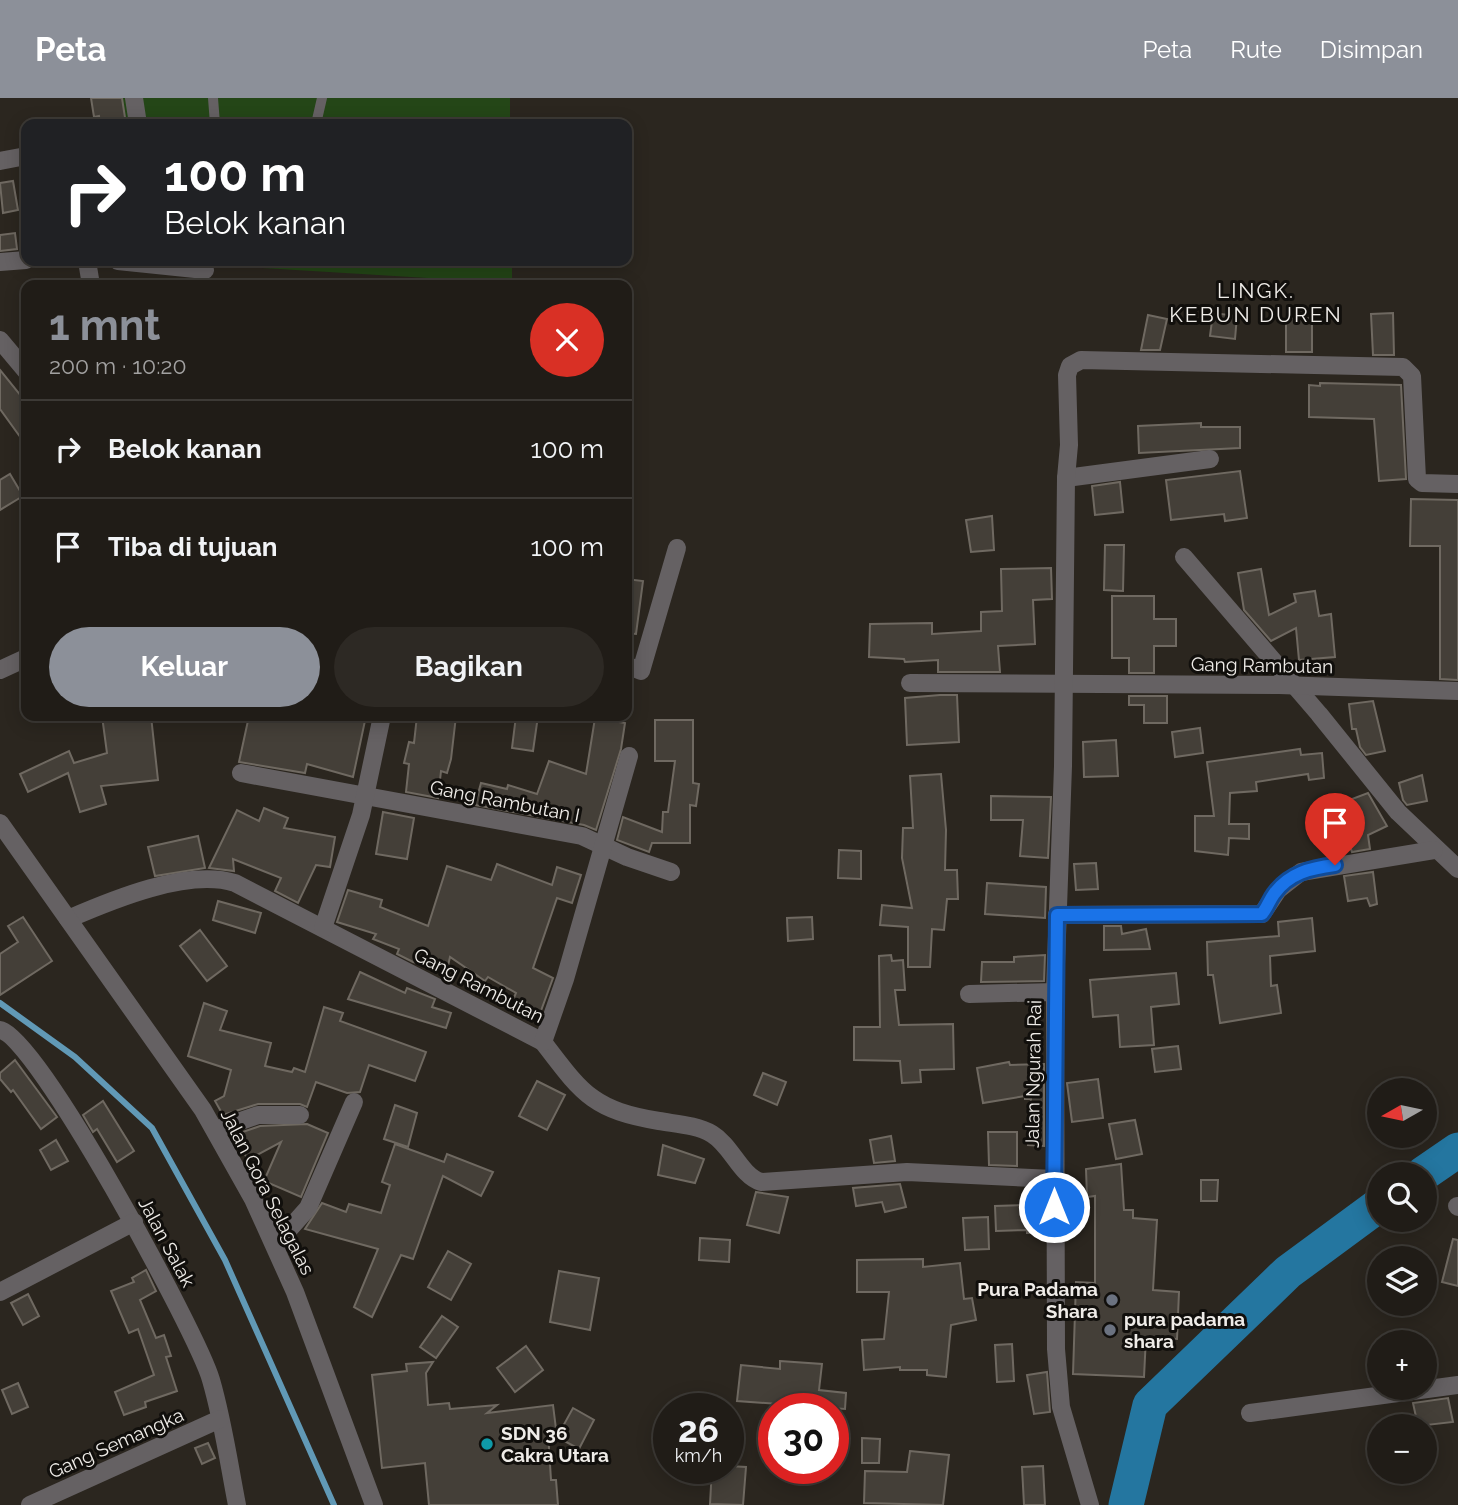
<!DOCTYPE html>
<html lang="id">
<meta charset="utf-8">
<style>
:root{--surface:#201c17;--page:#2d2924;--text:#f1f3f6;--muted:#a2a1a1;--line:#3d3a36;--accent:#8c9099}
body{margin:0;font-family:Raleway,sans-serif;background:var(--page);color:var(--text);height:100vh;display:flex;flex-direction:column;font-size:26px;white-space:nowrap}
*{box-sizing:border-box;margin:0}
p{font-size:23px;color:var(--muted)}
.icon{flex:none;width:38px;height:38px;fill:none;stroke:currentColor;stroke-width:2;stroke-linecap:round;stroke-linejoin:round}
.map{position:relative;flex:1;overflow:hidden}
.sheet{position:absolute;left:21px;top:182px;width:611px;height:441px;display:flex;flex-direction:column;background:var(--surface);border-radius:14px;box-shadow:0 4px 18px #0003,0 0 0 2px var(--line)}
.sheet>*{flex:none}
.banner{position:absolute;left:21px;top:21px;width:611px;height:147px;border-radius:14px;box-shadow:0 4px 18px #0003,0 0 0 2px var(--line);background:#202124;color:#fff;overflow:hidden}
.needle{width:46px;rotate:261deg}
.tools{position:absolute;left:1367px;top:980px;display:grid;gap:14px}
.tools a{display:grid;place-items:center;width:70px;height:70px;border-radius:50%;background:var(--surface);box-shadow:0 4px 18px #0003,0 0 0 2px var(--line);font-size:35px}
.speed{position:absolute;left:653px;top:1295px;display:flex;gap:14px;font-size:35px;font-weight:700;text-align:center}
.speed>*{display:grid;place-content:center;width:91px;height:91px;border-radius:50%;background:var(--surface);box-shadow:0 4px 18px #0003,0 0 0 2px var(--line);line-height:1}
.speed small{font-size:18px;font-weight:400}
.speed .limit{border:10px solid #d22;background:#fff;color:#111}
.pin{position:absolute;display:grid;place-items:center;width:60px;height:60px;color:#fff;margin:-72px -30px;border-radius:50% 50% 50% 0;rotate:-45deg;box-shadow:0 0 7px #0007}
.pin .icon{rotate:45deg}
.me{position:absolute;width:77px;margin:-38px;rotate:0deg;stroke-linejoin:round;filter:drop-shadow(0 0 5px #0008)}
.turn{display:flex;align-items:center;gap:24px;height:147px;padding:0 28px;font-size:32px}
.turn .icon{width:91px;height:91px;stroke-width:2.5}
.turn b{display:block;font-size:49px;line-height:60px}
.round{display:grid;place-items:center;flex:none;width:74px;height:74px;border-radius:37px;background:var(--page)}
.overview{display:flex;align-items:center;justify-content:space-between;height:119px;padding:0 28px}
h1{font-size:42px;font-weight:700;line-height:52px;color:var(--accent)}
.cta{display:flex;gap:14px;margin-top:auto;padding:14px 28px}
.cta a{flex:1;height:80px;border-radius:42px;background:var(--accent);color:#fff;font-size:28px;font-weight:700;line-height:80px;text-align:center}
.cta a+a{background:var(--page);color:var(--text)}
ul{padding:0;list-style:none}
li{display:flex;align-items:center;gap:21px;height:98px;padding:0 28px;border-top:2px solid var(--line)}
li div{flex:1}
li b{display:block;font-size:26px}
li em{font-style:normal}
header{display:flex;align-items:center;gap:42px;box-sizing:border-box;height:98px;padding:0 35px;background:var(--accent);color:#fff}
header strong{font-size:33px}
nav{display:flex;gap:38px;margin-inline-start:auto;font-size:24px}
.map>svg:first-child{display:block}
</style>
<header>
<strong>Peta</strong>
<nav><a>Peta</a><a>Rute</a><a>Disimpan</a></nav>
</header>
<div class="map">
<svg width="1458" height="1407" viewBox="0 0 1458 1407">
<rect width="100%" height="100%" fill="#2b261f"/>
<!-- green -->
<g fill="#244617">
<path d="M104,0h406v26h-405z"/>
<path d="M148,163h364v22z"/>
</g>
<g fill="none" stroke-linecap="round" stroke-linejoin="round">
<!-- stream -->
<path stroke="#6199b6" stroke-width="6" d="M0,905l75,54 77,71 73,132 109,245"/>
<!-- river -->
<g stroke="#2476a0" stroke-width="35">
<path d="M1423,1076l35,-24"/>
<path d="M1126,1407l24,-100 138,-133 91,-67"/>
</g>
</g>
<!-- building -->
<g fill="#443f38" stroke="#6f6961" stroke-width="2">
<path d="M91,0h31l4,26h-26l-1,-8 -5,1z"/>
<path d="M13,83l5,29 -15,3 -3,-30z"/>
<path d="M15,135l2,16 -17,2v-16z"/>
<path d="M1213,215l24,3 -2,23 -25,-3z"/>
<path d="M1393,215l1,42h-21l-2,-41z"/>
<path d="M1148,217l19,4 -7,31h-19z"/>
<rect x="1286" y="220" width="26" height="34"/>
<path d="M0,272l26,32v43l-26,-36z"/>
<path d="M1320,285l81,2 5,94 -27,2 -5,-62 -65,-2v-32l11,1z"/>
<path d="M1201,325v4h39v21l-101,5 -1,-27z"/>
<path d="M1240,373l7,47 -22,3 -1,-7 -53,6 -5,-40z"/>
<path d="M10,376l13,22 -23,14v-30z"/>
<path d="M1120,384l3,30 -28,3 -3,-29z"/>
<path d="M1411,401l47,1v180l-18,-1v-133h-30z"/>
<path d="M992,418l2,34 -23,2 -5,-32z"/>
<path d="M1105,447h19l-1,46 -19,-1z"/>
<path d="M1051,470l1,31 -19,1 2,44 -37,2 2,26h-62v-12l-33,2 -1,-3 -35,-2 1,-33 62,-1v11l49,-3v-19l21,-1 -1,-42z"/>
<path d="M1261,471l8,46 27,-13 -2,-8 21,-3 4,25 12,-2 4,43 -36,3 -3,-32 -25,13 -27,-31 -6,-37z"/>
<path d="M626,481l17,2 -7,53 -10,-1z"/>
<path d="M1112,498h42v23h22v27h-22v27h-25v-15h-17z"/>
<path d="M940,597h17l2,47 -52,3 -2,-47z"/>
<path d="M1129,598h38v27h-23v-18h-15z"/>
<path d="M1373,603l12,50 -19,4 -6,-8 -4,-18h-4l-3,-25z"/>
<path d="M102,618h49l7,64 -57,6 5,18 -26,8 -12,-39 -40,19 -8,-18 49,-23 5,12 33,-10z"/>
<path d="M249,618h33l16,4 1,-4h67l-13,61 -46,-13 -2,9 -66,-11z"/>
<path d="M417,618h39l-5,43 -4,14 -6,-2 -3,27 -32,-6 3,-28 -5,-1 5,-21 5,1z"/>
<path d="M516,618h22l-5,35 -21,-3z"/>
<path d="M595,620l30,5 -4,26 -25,81 -12,-5 -109,-20 6,-22 26,6 1,-4 29,9 12,-33 37,13z"/>
<path d="M655,622h38v63l6,1 -3,22 -6,-1v38h-38l-3,9 -32,-12 6,-23 39,15 1,-20h5l7,-51h-20z"/>
<path d="M1200,630l3,25 -28,4 -3,-25z"/>
<path d="M1116,642l2,36 -34,1 -1,-35z"/>
<path d="M1300,651l1,6 21,-2 2,25 -15,2 -1,-6 -52,8 1,9 -27,2 -1,31h20v15l-20,-1 -1,17 -33,-4v-35h19l-7,-54z"/>
<path d="M941,676l5,56 -1,40h12l1,29h-11l-3,31 -12,-1 -2,38h-22v-40l-28,-2 2,-20 30,3 -10,-50 1,-30h10l-3,-52z"/>
<path d="M1422,677l5,26 -20,4 -4,-5 -4,-17z"/>
<path d="M1368,695l19,33 -19,9 2,14 -18,3 -16,-47z"/>
<path d="M991,698l60,1 -3,61 -28,-2 3,-36h-32z"/>
<path d="M264,710l24,10 -4,10 51,9 -5,30 -14,-2 -18,38 -23,-12 6,-13 -48,-19 1,12 -25,-3 28,-58 22,11z"/>
<path d="M383,714l31,6 -7,41 -31,-5z"/>
<path d="M198,738l7,32 -50,8 -7,-29z"/>
<path d="M839,752l22,1v28l-23,-1z"/>
<path d="M1096,765l2,26 -22,1 -2,-26z"/>
<path d="M497,766l55,21 5,-18 24,8 -9,28 -15,-5 -24,70 20,10 -14,38 -27,-14 4,-9 -28,-16 -3,4 -35,-24 -3,13 -34,-8 -16,-8 2,-5 -26,-10 3,-5 -39,-12 11,-32 34,10 -2,7 48,19 19,-60 44,14z"/>
<path d="M1373,774l4,32 -7,2 -3,-8 -19,3 -4,-25z"/>
<path d="M987,785l59,4 -1,31 -60,-4z"/>
<path d="M218,803l43,12 -6,20 -42,-13z"/>
<path d="M23,819l29,44 -52,34v-41l18,-12 -10,-16z"/>
<path d="M812,819l1,22 -25,2 -1,-23z"/>
<path d="M1312,820l3,33 -45,5 1,30 6,-1 4,28 -61,10 -7,-48h-5l-1,-33 72,-6 -1,-14z"/>
<path d="M1104,828h17l1,8 24,-5 4,20 -46,1z"/>
<path d="M200,832l27,36 -20,15 -27,-35z"/>
<path d="M891,857l1,6 11,-1 2,30h-10l4,35 54,-1 1,45 -34,1 1,12 -19,1 -2,-22 -46,-1v-33h26l-1,-71z"/>
<path d="M1045,857l-1,26 -63,1 1,-20h32v-5z"/>
<path d="M360,874l45,21 2,-5 28,11 -3,8 19,6 -5,15 -98,-29z"/>
<path d="M1176,875l3,31 -28,3 3,38 -34,2 -2,-32 -25,2 -3,-37z"/>
<path d="M204,905l23,8 -7,19 51,13 -6,23 27,6 2,-4 11,4 19,-65 19,6 -3,8 86,31 -11,29 -46,-16 -9,27 -13,1 -31,-11 -9,25 -7,-3h-42l-35,11 -8,-14 9,-5 7,-26 -43,-14z"/>
<path d="M1178,948l3,23 -26,3 -3,-23z"/>
<path d="M15,962l42,57 -16,12 -28,-39 -2,2 -11,-13v-6z"/>
<path d="M1009,964l1,3 34,-1v82l-16,-1 3,-46h-6v-3l-42,7 -6,-35z"/>
<path d="M763,975l23,9 -9,23 -23,-10z"/>
<path d="M1098,981l5,39 -31,4 -5,-39z"/>
<path d="M537,983l28,14 -18,35 -28,-14z"/>
<path d="M103,1003l31,50 -17,11 -20,-33 -4,3 -10,-17z"/>
<path d="M395,1007l22,8 -9,34 -24,-8z"/>
<path d="M1135,1022l7,34 -26,5 -7,-35z"/>
<path d="M307,1026l21,9 -27,64 -37,-16 17,-39 -33,18 -14,-25 26,-9z"/>
<path d="M988,1034h29v34l-28,-1z"/>
<path d="M891,1038l4,25 -21,2 -4,-23z"/>
<path d="M56,1042l12,21 -17,9 -11,-20z"/>
<path d="M395,1046l49,18 3,-8 46,18 -12,24 -38,-20 -30,83 -12,-4 -29,62 -18,-10 24,-58 -73,-20 17,-26 24,9 3,-8 32,9 9,-28 -8,-3z"/>
<path d="M663,1047l41,14 -9,24 -37,-8z"/>
<path d="M1121,1066l3,46h9v8l24,2 -4,70 26,2 -2,47 -31,-2 -2,40 -71,-3 3,-92 19,1v-87l-8,1 -1,-28z"/>
<path d="M1201,1082h17l-1,21h-16z"/>
<path d="M900,1086l6,23 -21,5 -3,-10 -26,4 -3,-18z"/>
<path d="M756,1094l32,5 -9,36 -32,-8z"/>
<path d="M1023,1107l21,2v26h-17v-3l-31,1 -1,-25z"/>
<path d="M988,1119l1,32 -24,1 -2,-32z"/>
<path d="M700,1140l30,2 -1,22 -30,-2z"/>
<path d="M1453,1141l5,1v46l-16,-4z"/>
<path d="M448,1153l23,13 -20,36 -23,-13z"/>
<path d="M923,1161v8l37,-4 4,36 8,-1 4,22 -25,5 -5,52 -19,-2v-5h-27v-3l-36,3 -2,-30 22,-1 5,-47h-32v-32z"/>
<path d="M146,1172l10,21 -16,9 16,38 8,-3 7,21 -5,1 11,34 -32,11 1,5 -22,8 -9,-23 39,-17 -16,-46 -9,4 -18,-42 23,-9 -2,-4z"/>
<path d="M559,1173l40,7 -9,52 -40,-8z"/>
<path d="M28,1196l11,22 -16,9 -12,-22z"/>
<path d="M442,1218l16,11 -22,31 -16,-11z"/>
<path d="M1012,1246l2,37 -17,1 -2,-37z"/>
<path d="M526,1248l17,24 -28,22 -18,-24z"/>
<path d="M780,1263l42,3 -3,26 27,3 -1,16 -108,-8 4,-36 39,4z"/>
<path d="M433,1264l-7,11 2,32 21,-2 1,6 47,-4 -10,8 66,-8 4,32 -9,-5 3,48h5l2,25h-129l-4,-42 -43,5 -10,-93 35,-4 -1,-7z"/>
<path d="M1047,1274l3,40 -16,2 -7,-39z"/>
<path d="M18,1285l10,24 -16,7 -10,-24z"/>
<path d="M1448,1300l5,24 -35,4 -5,-23z"/>
<path d="M573,1310l21,12 -15,29 -22,-12z"/>
<path d="M862,1340l18,1 -1,24h-17z"/>
<path d="M208,1345l7,15 -13,6 -7,-16z"/>
<path d="M910,1353l39,4 -6,50 -79,-2 1,-32 42,1z"/>
<path d="M728,1368l18,1 -3,38 -33,-1 2,-36h16z"/>
<path d="M1043,1368l2,39h-21l-2,-38z"/>
</g>
<g fill="none" stroke-linecap="round" stroke-linejoin="round">
<!-- service -->
<g stroke="#656163" stroke-width="10">
<path d="M213,0l2,26"/>
<path d="M316,26l6,-26"/>
</g>
<!-- minor -->
<g stroke="#656163" stroke-width="18">
<path d="M134,0l4,26"/>
<path d="M0,63l26,-5"/>
<path d="M87,163l4,24"/>
<path d="M118,163l87,9"/>
<path d="M0,164l26,-2"/>
<path d="M0,242l26,31"/>
<path d="M1066,380l144,-19"/>
<path d="M1184,459l135,157 79,98 60,57"/>
<path d="M626,567l15,6 36,-123"/>
<path d="M0,572l26,-12"/>
<path d="M910,585l369,2 179,6"/>
<path d="M241,675l341,63 45,21 44,15"/>
<path d="M1057,817l205,-1 16,-24 23,-18 133,-22"/>
<path d="M68,821c44,-19 120,-51 167,-36l308,159c39,51 49,68 116,79 17,3 38,4 53,13 20,12 28,41 49,48l146,-10 146,7"/>
<path d="M323,830l38,-113 21,-99"/>
<path d="M969,896l86,-2"/>
<path d="M0,932c34,1 198,304 211,350 12,41 18,84 26,125"/>
<path d="M543,944l22,-63 64,-223"/>
<path d="M215,1032l43,-15h42"/>
<path d="M1457,1108l1,1"/>
<path d="M275,1147l33,-37 46,-106"/>
<path d="M0,1194l134,-70"/>
<path d="M1250,1315l208,-28"/>
<path d="M30,1407l190,-86"/>
<path d="M1090,1407l-29,-98 -5,-58 -1,-357 8,-226 3,-288 3,-33 -2,-70 3,-9 11,-6 322,7 9,9 5,103 5,4 36,1"/>
</g>
<!-- tertiary -->
<path stroke="#656163" stroke-width="18" d="M0,725l203,287 50,89 42,93 79,213"/>
</g>
<g fill="none" stroke-linecap="round" stroke-linejoin="round">
<!-- route casing -->
<g stroke="#114b97" stroke-width="18">
<path id="route" d="M1054,1109l3,-292 205,-1c5,-6 7,-13 12,-20 15,-21 37,-26 61,-29"/>
</g>
<!-- route -->
<use href="#route" stroke="#1a73e8" stroke-width="12"/>
</g>
<!-- markers -->
<g fill="#6b7280" stroke="#110f0c" stroke-width="2.5">
<circle cx="1112" cy="1202" r="7"/>
<circle cx="1110" cy="1232" r="7"/>
</g>
<circle fill="#0f9aa8" stroke="#110f0c" stroke-width="2.5" cx="487" cy="1346" r="7"/>
<g text-anchor="middle" stroke-width="6" stroke-linejoin="round" paint-order="stroke">
<!-- street labels -->
<g font-size="19" fill="#efece8" stroke="#110f0c">
<text transform="translate(1262 567) rotate(1)" y="7">Gang Rambutan</text>
<text transform="translate(505 703) rotate(11)" y="7">Gang Rambutan I</text>
<text transform="translate(479 887) rotate(27)" y="7">Gang Rambutan</text>
<text transform="translate(1033 976) rotate(-89)" y="7">Jalan Ngurah Rai</text>
<text transform="translate(268 1094) rotate(63)" y="7">Jalan Gora Selagalas</text>
<text transform="translate(167 1144) rotate(62)" y="7">Jalan Salak</text>
<text transform="translate(116 1345) rotate(-24)" y="7">Gang Semangka</text>
</g>
<!-- poi labels -->
<g font-size="19" font-weight="bold" fill="#efece8" stroke="#110f0c" text-anchor="start">
<text x="1098" y="1198" text-anchor="end">Pura Padama<tspan x="1098" dy="22">Shara</tspan></text>
<text x="1124" y="1228">pura padama<tspan x="1124" dy="22">shara</tspan></text>
<text x="501" y="1342">SDN 36<tspan x="501" dy="22">Cakra Utara</tspan></text>
</g>
<!-- neighbourhood labels -->
<g font-size="21" letter-spacing="2" fill="#efece8" stroke="#110f0c">
<text x="1256" y="200">LINGK.<tspan x="1256" dy="24">KEBUN DUREN</tspan></text>
</g>
</g>
</svg>
<div class="tools">
<a><svg class="needle" viewBox="-14 -14 28 28"><path d="M0-13l5 13h-10z" fill="#e53935"/><path d="M0 13l5-13h-10z" fill="#a2a1a1"/></svg></a>
<a><svg class="icon" aria-label="search" viewBox="0 0 24 24"><circle cx="10" cy="10" r="6"/><path d="M15 15l6 6"/></svg></a>
<a><svg class="icon" aria-label="layers" viewBox="0 0 24 24"><path d="M12 4l9 5-9 5-9-5zM3 14l9 5 9-5"/></svg></a>
<a>+</a>
<a>−</a>
</div>
<div class="speed"><div>26<small>km/h</small></div><div class="limit">30</div></div>
<div class="pin" style="left:1335px;top:767px;background:#d93025"><svg class="icon" aria-label="arrive" viewBox="0 0 24 24"><path d="M6 21V4h12l-3 4 3 4H6"/></svg></div>
<svg class="me" style="left:1054px;top:1109px" viewBox="-20 -20 40 40"><circle r="17" fill="#1a73e8" stroke="#fff" stroke-width="3"/><path d="M0-11L8 9 0 5-8 9z" fill="#fff"/></svg>
<div class="banner">
<div class="turn"><svg class="icon" aria-label="right" viewBox="0 0 24 24"><path d="M7 20v-9h11M14 6l5 5-5 5"/></svg><div><b>100 m</b>Belok kanan</div></div>
</div>
<section class="sheet">
<div class="overview"><div><h1>1 mnt</h1><p>200 m · 10:20</p></div><a class="round" style="background:#d93025;color:#fff"><svg class="icon" aria-label="close" viewBox="0 0 24 24"><path d="M6 6l12 12M18 6L6 18"/></svg></a></div>
<ul>
<li><svg class="icon" aria-label="right" viewBox="0 0 24 24"><path d="M7 20v-9h11M14 6l5 5-5 5"/></svg><div><b>Belok kanan</b></div><em>100 m</em></li>
<li><svg class="icon" aria-label="arrive" viewBox="0 0 24 24"><path d="M6 21V4h12l-3 4 3 4H6"/></svg><div><b>Tiba di tujuan</b></div><em>100 m</em></li>
</ul>
<div class="cta"><a>Keluar</a><a>Bagikan</a></div>
</section>
</div>
